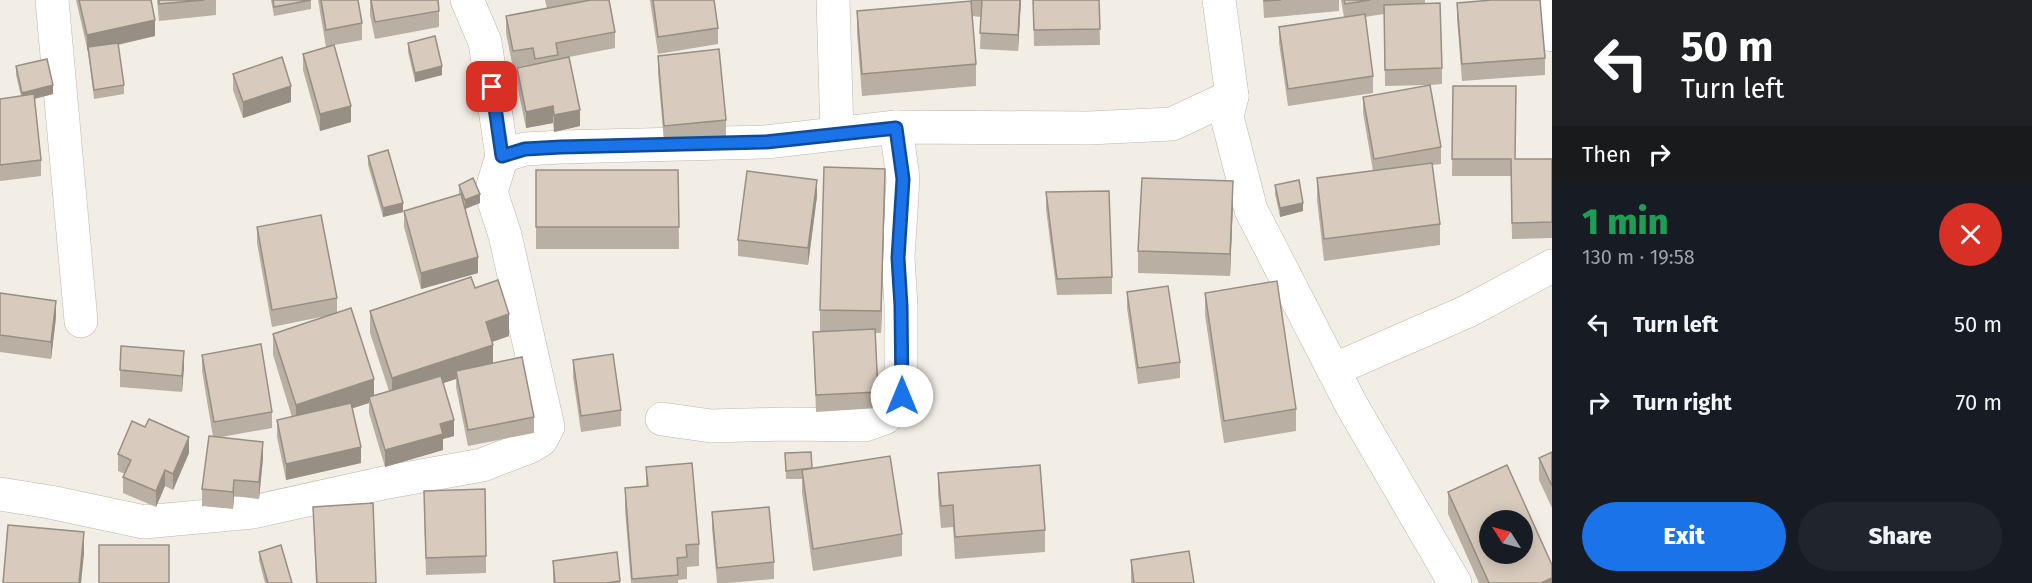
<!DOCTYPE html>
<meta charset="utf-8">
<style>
:root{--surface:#171b24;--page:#20242c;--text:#f1f3f6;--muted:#9ea1a6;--accent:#1a73e8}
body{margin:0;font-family:"Fira Sans",sans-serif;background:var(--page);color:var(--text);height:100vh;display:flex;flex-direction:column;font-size:22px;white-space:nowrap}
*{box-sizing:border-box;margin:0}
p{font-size:20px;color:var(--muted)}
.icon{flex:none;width:33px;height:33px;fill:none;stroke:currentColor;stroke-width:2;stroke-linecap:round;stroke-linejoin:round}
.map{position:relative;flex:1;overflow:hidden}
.side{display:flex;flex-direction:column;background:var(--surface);width:480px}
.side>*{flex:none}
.hud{background:#202124;color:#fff;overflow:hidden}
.needle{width:39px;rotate:306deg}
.buttons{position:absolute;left:1479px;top:510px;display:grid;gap:12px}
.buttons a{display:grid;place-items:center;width:54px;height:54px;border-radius:50%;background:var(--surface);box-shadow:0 3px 15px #0003;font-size:30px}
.pin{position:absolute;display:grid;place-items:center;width:51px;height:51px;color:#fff;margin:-26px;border-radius:12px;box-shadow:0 3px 9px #0006}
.me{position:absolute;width:66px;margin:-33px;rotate:0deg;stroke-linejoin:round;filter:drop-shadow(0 0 4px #0008)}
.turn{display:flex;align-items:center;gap:21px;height:126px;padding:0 30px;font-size:27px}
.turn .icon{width:78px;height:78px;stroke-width:2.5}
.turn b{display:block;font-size:42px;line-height:51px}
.then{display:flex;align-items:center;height:57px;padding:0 30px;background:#0003;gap:12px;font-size:22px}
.round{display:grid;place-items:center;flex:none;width:63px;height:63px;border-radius:32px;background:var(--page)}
.head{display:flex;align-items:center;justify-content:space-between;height:102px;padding:0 30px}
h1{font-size:36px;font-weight:800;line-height:45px;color:#1e9e55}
.primary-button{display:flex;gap:12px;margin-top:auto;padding:12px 30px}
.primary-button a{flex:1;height:69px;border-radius:36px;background:var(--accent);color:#fff;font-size:24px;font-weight:800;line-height:69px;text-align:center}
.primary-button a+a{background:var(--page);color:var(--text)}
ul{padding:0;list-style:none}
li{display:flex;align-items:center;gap:18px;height:78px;padding:0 30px}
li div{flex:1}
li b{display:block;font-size:22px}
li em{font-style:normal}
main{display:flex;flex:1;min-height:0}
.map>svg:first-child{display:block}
</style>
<main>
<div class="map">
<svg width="1552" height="583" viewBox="0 0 1552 583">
<rect width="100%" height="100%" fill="#f3eee5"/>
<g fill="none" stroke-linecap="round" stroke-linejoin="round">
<!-- minor casing -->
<g stroke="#bfb5a7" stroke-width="34">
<g id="minor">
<path d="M52,0l29,321"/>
<path d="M467,0l18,42 17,114"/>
<path d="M833,0l4,133"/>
<path d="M1219,0l13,96 -5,21 24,93 101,196 103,177"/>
<path d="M1548,0l4,35"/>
<path d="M1333,370l135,-59 84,-45"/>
<path d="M662,419l49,7 75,-2 79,1 20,-7 16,-22v-90l-3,-48 5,-79 -7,-52"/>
<path d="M0,494l50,8 94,20 109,-10 135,-30 94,-17 47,-18 12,-7 7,-13 -43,-192 -14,-43 11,-36 23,-7 36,-2 205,-5 130,-15 193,1 83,-4 60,-28"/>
</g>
</g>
<!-- minor -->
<use href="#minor" stroke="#fff" stroke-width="33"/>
</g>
<!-- wall -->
<g fill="#baafa3">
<path d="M76,0h75l4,36 -37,9 6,40v9l-30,5 -6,-47z"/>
<path d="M157,0h59v15l-57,6z"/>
<path d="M271,0h40v9l-37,7z"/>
<path d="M318,0h40l4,23v17l-28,5 17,77 -31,9 -17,-61v-16l23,-7z"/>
<path d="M370,0l69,11v16l-64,12 -5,-24z"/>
<path d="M545,0h64l6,32v16l-46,9 11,69 -26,6 -1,-9 -27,5 -9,-43v-17l16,-4 -20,4 -7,-35v-17l41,-7z"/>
<path d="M650,0h64l4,28v16l-60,10z"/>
<path d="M971,0h50l-3,51 -38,-2 1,-32 -9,-1 4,48v22l-114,10 -5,-63v-22l114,-2z"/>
<path d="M1033,0h66l1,45 -66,1z"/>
<path d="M1263,0h76v11l-75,7z"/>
<path d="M1341,0h84v4l17,64v16l-12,1 11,62v17l-9,1 8,59v21l-116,16 -7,-61v-22l56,-7 -10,-58v-16l67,-12 -45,1 -1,-72 -19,3 8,59v17l-85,13 -9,-63v-16l65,-10z"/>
<path d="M1457,3l88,55v17l-83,6 -5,-62z"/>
<path d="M408,43l34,32 -27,7 -7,-30z"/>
<path d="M658,56l68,64v17l-62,5 -6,-69z"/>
<path d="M16,66l37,28 -19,5 7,61v16l-41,5v-82l21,-3 -5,-21z"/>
<path d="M233,74l58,28 -48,16 -10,-28z"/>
<path d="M1453,86l62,73h37v79l-40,1 -1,-63h-59z"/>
<path d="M368,156l35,56 -20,5 -15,-52z"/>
<path d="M536,170h142l1,79h-143z"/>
<path d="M459,185l21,18 -15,6 13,64 -57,16 -17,-62v-16l55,-16z"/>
<path d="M1275,185l28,26 -23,6 -5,-23z"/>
<path d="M885,191l-4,142h-6l3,75 -62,4 -3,-80h7v-22z"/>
<path d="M1046,192l66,85v17l-55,1 -11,-86z"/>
<path d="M817,196l-9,69 -70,-9v-16z"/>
<path d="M1233,203l-3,73 -92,-3v-22z"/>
<path d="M257,227l80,71v15l37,82 15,-4 -19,-58v-22l105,-23 34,48 -17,6 1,21 41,54v16l-66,13 -12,-59v-8l-13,4 11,53 -11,3v11l-58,17 -16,-54v-10l-17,5 9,55 -75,17 -9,-43v-17l15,-3 -19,-62v-21l53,-18 -54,11 -15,-84z"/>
<path d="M1127,292l53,70v16l-42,6 -11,-76z"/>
<path d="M0,293l56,24 -5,42 -51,-7z"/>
<path d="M1205,293l91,116v22l-72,12 -19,-128z"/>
<path d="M202,355l70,57v16l-51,9 42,21 -4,41 -25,-3 -1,13 -31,-3v-17l11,-52 -11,-66z"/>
<path d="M573,360l48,50v16l-40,6 -8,-55z"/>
<path d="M184,367l-2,25 -62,-5v-17z"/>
<path d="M1552,452v56l-13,-28v-22z"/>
<path d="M189,453l-16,37 -8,-4 -9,21 -33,-14v-16l2,-3 -7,-3v-17z"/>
<path d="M785,453l27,15 90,66v22l-89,15 -11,-79v-13h-16z"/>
<path d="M646,467l53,77v22l-12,1v12l-9,1v3h-47l-6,-73v-22l21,-2z"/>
<path d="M938,473l107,57v22l-90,7 -2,-32 -12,1 -3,-34z"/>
<path d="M1448,492l104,91h-73l-31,-69z"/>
<path d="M313,507l63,76h-60z"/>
<path d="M424,508l62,48v17l-60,2z"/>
<path d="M712,512l62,50v17l-46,4h-11l-5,-55z"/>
<path d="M259,552l33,31h-27l-6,-23z"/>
<path d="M617,552l3,31h-67v-22z"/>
<path d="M1131,560l63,23h-63z"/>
</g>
<!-- shaded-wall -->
<g fill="#978e84">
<path d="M1020,0h1l-3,51v-16z"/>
<path d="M155,20v16l-66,15 -1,-4 -1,5v-17z"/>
<path d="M442,66v9l-27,7v-9z"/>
<path d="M53,85v9l-31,8v-9z"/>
<path d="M291,86v16l-48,16v-16z"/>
<path d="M351,106v16l-31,9v-17z"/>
<path d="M553,106v17l-27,5v-16z"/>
<path d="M580,110v16l-26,6v-17z"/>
<path d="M885,169v22l-4,142v-22z"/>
<path d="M817,180v16l-9,69v-17z"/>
<path d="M1233,181v22l-3,73v-22z"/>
<path d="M480,194v9l-15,6v-9z"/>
<path d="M403,203v9l-20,5v-9z"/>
<path d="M1303,203v8l-23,6v-9z"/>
<path d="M478,257v16l-57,16v-16z"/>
<path d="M56,301v16l-5,42v-17z"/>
<path d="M509,314v22l-23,8v-22z"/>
<path d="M493,345v22l-37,4v8l-64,21v-22z"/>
<path d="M184,351v16l-2,25v-16z"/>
<path d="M374,379v22l-5,-4v6l-73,24v-22z"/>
<path d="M454,420v16l-11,3v11l-58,17v-17l55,-26z"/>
<path d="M189,437v16l-16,37v-16z"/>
<path d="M263,442v16l-4,41v-17z"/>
<path d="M361,447v16l-75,17v-16z"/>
<path d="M165,470v16l-9,21v-16z"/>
<path d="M234,480v16l-1,13v-17z"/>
<path d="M84,532v22l-3,29h-2z"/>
<path d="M1552,578v5h-11z"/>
</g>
<!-- building -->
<g fill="#d8cbbd" stroke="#978e84" stroke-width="1.5" fill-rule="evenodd">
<path d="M79,0h72l4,20 -68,15z"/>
<path d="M159,0h45l-45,4z"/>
<path d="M273,0h38l-37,7z"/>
<path d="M321,0h37l4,23 -36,7z"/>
<path d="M371,0h67l1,11 -64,11z"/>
<path d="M591,0h18l6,32 -59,11 2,12 -23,4 -2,-11 -20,3 -7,-35z"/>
<path d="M653,0h61l4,28 -60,9z"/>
<path d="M971,0h49l-2,35 -38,-2 2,-33z"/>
<path d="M1033,0h66l1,29 -66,1z"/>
<path d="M1264,0h17l-17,1z"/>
<path d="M1344,0h26l-25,4z"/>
<path d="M1492,0h48l5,58 -83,6 -5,-61z"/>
<path d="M971,1l5,63 -114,10 -5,-63z"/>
<path d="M1440,3l2,65 -57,2 -1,-65z"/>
<path d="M1365,14l8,62 -85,13 -9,-62z"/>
<path d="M435,36l7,30 -27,7 -7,-30z"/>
<path d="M118,43l6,42 -30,5 -6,-43z"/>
<path d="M334,45l17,61 -31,8 -17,-60z"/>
<path d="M719,49l7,71 -62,6 -6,-70z"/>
<path d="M282,57l9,29 -48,16 -10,-28z"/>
<path d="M569,57l11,53 -26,5 -1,-9 -27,6 -9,-44z"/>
<path d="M47,59l6,26 -31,8 -6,-27z"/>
<path d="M1430,85l11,62 -67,12 -11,-62z"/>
<path d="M1453,86h63l-1,73h37v63l-40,1 -1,-64h-59z"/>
<path d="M34,94l7,66 -41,5v-66z"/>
<path d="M388,150l15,53 -20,5 -15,-52z"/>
<path d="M1432,163l8,61 -116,15 -7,-61z"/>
<path d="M824,167l61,2 -4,142 -61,-1z"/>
<path d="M536,170h142l1,57h-143z"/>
<path d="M747,171l70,9 -9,68 -70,-8z"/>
<path d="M473,178l7,16 -15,6 -6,-15z"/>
<path d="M1142,178l91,3 -3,73 -92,-3z"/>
<path d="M1299,180l4,23 -23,5 -5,-23z"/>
<path d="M1109,191l3,86 -55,2 -11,-87z"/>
<path d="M461,194l17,63 -57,16 -17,-62z"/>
<path d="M321,215l16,83 -65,12 -15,-83z"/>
<path d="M471,277l4,11 23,-8 11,34 -23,8 7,23 -101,33 -22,-67z"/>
<path d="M1277,281l19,128 -72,12 -19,-128z"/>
<path d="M1168,286l12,76 -42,6 -11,-76z"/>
<path d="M0,293l56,8 -5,41 -51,-7z"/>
<path d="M351,308l23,71 -78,26 -23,-71z"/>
<path d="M875,329l3,63 -62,3 -3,-63z"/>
<path d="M261,344l11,68 -58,10 -12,-67z"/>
<path d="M121,346l63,5 -2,25 -62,-6z"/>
<path d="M613,354l8,56 -40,6 -8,-56z"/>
<path d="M522,357l12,60 -66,13 -12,-59z"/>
<path d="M441,376l13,44 -14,4 3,10 -58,16 -16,-53z"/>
<path d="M351,403l10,44 -75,17 -9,-44z"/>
<path d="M149,419l40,18 -16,37 -8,-4 -9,21 -33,-14 8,-17 -13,-6 14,-33 13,6z"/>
<path d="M209,436l54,6 -4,40 -25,-2 -1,12 -31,-3z"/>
<path d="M811,452l1,16 -26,3 -1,-18z"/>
<path d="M1552,452v34l-13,-28z"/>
<path d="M890,456l12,78 -89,15 -11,-79z"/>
<path d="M692,463l7,81 -13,1 1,12 -10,1 1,17 -46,4 -7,-91 23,-2 -2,-19z"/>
<path d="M1040,465l5,65 -90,7 -2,-32 -12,1 -3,-33z"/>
<path d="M1507,465l45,100v13l-11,5h-52l-41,-91zM1490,520h32v34h-32z"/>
<path d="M485,489l1,67 -60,2 -2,-67z"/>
<path d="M373,503l3,80h-59l-4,-76z"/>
<path d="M769,507l5,55 -57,6 -5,-56z"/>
<path d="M8,525l76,7 -5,51h-76z"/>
<rect x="99" y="545" width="70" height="38"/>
<path d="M281,545l11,38h-24l-9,-31z"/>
<path d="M1189,551l5,32h-60l-3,-23z"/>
<path d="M617,552l3,29 -14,2h-51l-2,-22z"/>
</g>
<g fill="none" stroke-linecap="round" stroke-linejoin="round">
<!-- route casing -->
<g stroke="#114b97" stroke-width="15">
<path id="route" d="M492,87l10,69 23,-7 36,-2 205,-5 130,-14 7,51 -5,79 3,48 1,90"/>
</g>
<!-- route -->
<use href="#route" stroke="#1a73e8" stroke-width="10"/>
</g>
</svg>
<div class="buttons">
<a><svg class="needle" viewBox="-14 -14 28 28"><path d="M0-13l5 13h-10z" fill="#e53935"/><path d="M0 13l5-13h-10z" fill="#9ea1a6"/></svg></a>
</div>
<div class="pin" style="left:492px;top:87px;background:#d93025"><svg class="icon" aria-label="arrive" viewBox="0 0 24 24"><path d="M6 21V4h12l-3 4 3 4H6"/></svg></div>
<svg class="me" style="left:902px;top:396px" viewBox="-20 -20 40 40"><circle r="19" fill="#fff"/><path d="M0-13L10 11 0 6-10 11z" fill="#1a73e8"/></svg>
</div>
<section class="side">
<div class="hud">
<div class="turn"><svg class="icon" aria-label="left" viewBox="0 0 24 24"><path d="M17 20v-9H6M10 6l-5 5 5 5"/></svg><div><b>50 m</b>Turn left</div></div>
<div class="then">Then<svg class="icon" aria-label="right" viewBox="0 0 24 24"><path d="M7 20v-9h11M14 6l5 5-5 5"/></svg></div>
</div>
<div class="head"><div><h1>1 min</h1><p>130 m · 19:58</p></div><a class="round" style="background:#d93025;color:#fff"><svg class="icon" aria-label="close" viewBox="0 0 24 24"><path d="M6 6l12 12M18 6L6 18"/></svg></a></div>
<ul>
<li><svg class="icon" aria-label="left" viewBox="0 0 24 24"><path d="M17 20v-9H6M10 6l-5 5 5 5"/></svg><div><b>Turn left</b></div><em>50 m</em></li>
<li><svg class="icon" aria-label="right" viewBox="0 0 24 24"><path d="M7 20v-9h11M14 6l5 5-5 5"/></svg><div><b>Turn right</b></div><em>70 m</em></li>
</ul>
<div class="primary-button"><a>Exit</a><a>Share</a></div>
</section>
</main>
